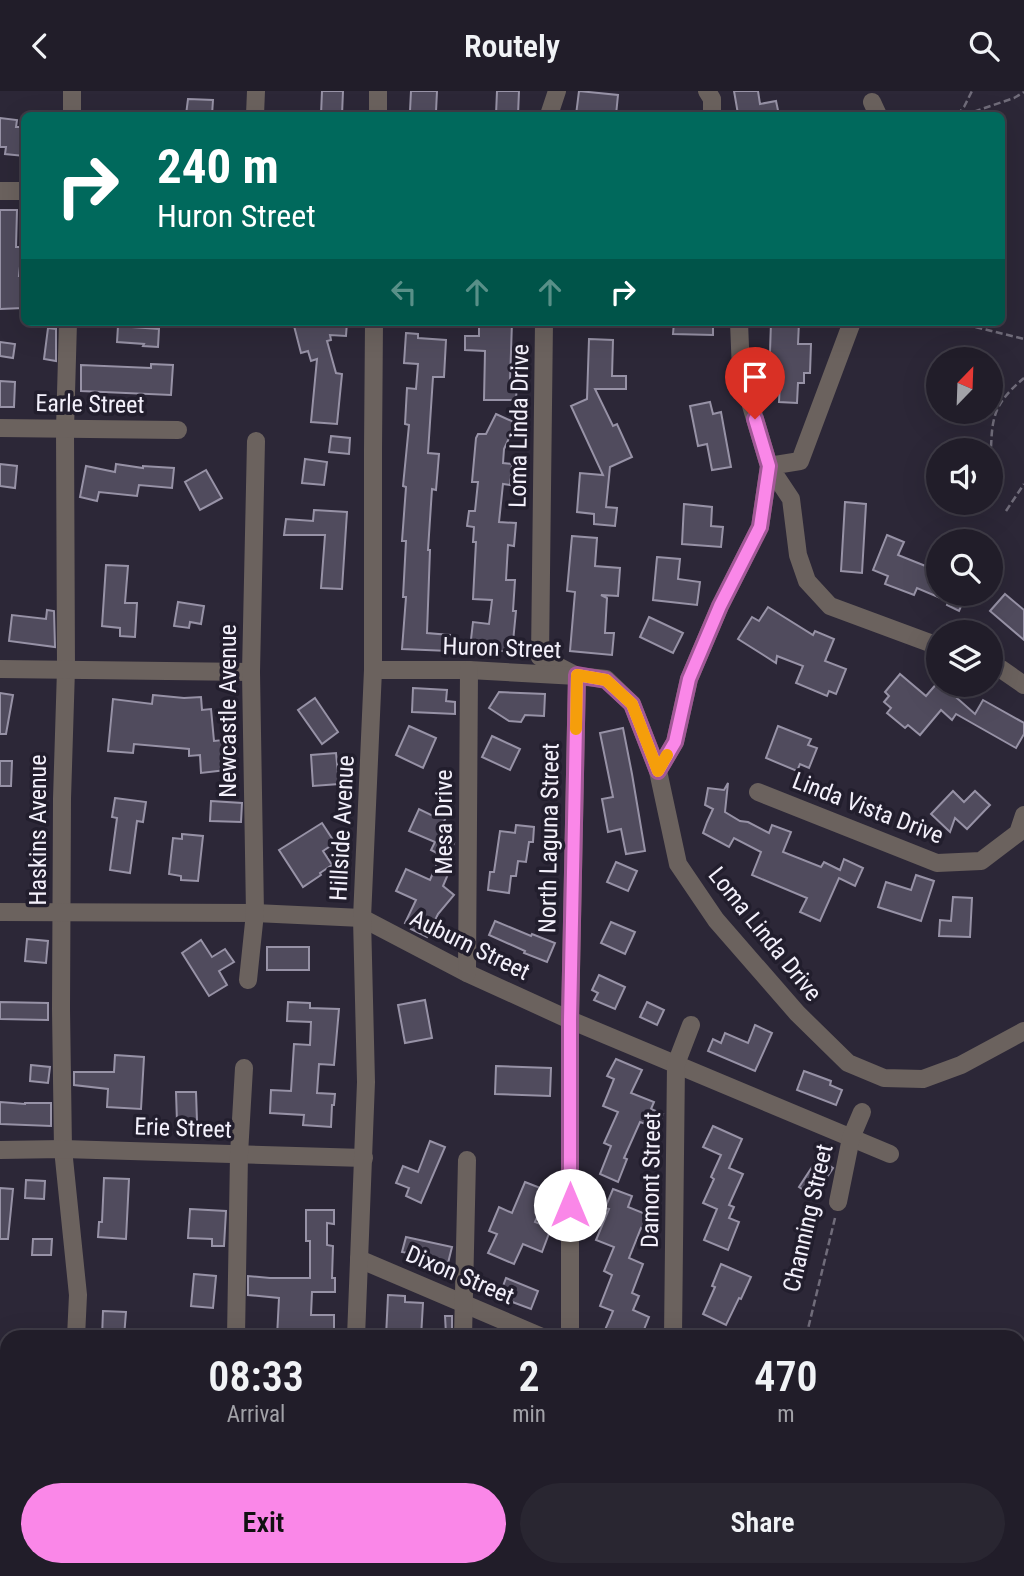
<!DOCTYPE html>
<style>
:root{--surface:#211d29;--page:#292631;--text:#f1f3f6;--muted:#a2a2a8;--line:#3e3b46;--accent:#fa87e8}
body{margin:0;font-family:"Roboto Condensed",sans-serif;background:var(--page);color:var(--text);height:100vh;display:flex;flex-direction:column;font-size:26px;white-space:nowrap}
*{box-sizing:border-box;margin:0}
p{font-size:23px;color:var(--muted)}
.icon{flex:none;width:38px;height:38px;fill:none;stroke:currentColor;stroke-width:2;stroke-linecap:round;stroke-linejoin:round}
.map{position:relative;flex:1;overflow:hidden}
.drawer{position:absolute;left:0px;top:1239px;width:1026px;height:247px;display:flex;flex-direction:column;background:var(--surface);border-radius:21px 21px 0 0;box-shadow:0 7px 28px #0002,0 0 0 2px var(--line)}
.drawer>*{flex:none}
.guide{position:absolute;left:21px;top:21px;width:984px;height:214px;border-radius:10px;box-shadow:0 7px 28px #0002,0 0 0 2px var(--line);background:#00695c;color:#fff;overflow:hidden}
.needle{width:46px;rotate:23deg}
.fabs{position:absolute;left:926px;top:256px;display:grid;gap:14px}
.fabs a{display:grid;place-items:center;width:77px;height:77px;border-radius:50%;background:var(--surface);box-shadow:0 7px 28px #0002,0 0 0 2px var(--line);font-size:35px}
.pin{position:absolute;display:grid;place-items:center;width:60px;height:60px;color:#fff;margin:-72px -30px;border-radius:50% 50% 50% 0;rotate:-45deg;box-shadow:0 0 7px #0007}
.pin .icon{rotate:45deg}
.me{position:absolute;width:77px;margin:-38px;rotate:0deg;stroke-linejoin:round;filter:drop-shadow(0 0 5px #0008)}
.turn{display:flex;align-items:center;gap:24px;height:147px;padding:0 21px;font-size:32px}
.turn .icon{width:91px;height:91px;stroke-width:2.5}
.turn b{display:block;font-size:49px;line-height:60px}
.lanes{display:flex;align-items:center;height:66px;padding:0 21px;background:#0003;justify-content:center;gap:35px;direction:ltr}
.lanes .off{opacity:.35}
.eta{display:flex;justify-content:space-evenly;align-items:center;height:119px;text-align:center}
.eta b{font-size:42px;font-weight:600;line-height:49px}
.primary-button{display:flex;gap:14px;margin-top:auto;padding:14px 21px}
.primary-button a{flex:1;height:80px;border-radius:42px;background:var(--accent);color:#111;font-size:28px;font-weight:600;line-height:80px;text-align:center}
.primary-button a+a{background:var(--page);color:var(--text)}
header{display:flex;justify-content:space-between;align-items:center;height:91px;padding:0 21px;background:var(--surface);font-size:32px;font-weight:600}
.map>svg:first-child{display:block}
</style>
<header><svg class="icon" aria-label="back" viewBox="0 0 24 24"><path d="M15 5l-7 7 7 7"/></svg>Routely<svg class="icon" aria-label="search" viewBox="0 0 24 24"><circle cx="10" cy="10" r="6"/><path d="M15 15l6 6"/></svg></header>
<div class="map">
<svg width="1024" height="1485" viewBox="0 0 1024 1485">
<rect width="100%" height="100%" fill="#2c2737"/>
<!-- building -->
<g fill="#504b5d" stroke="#9792a6" stroke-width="2">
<path d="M322,0h21l-1,24h-21z"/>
<path d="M411,0h26l-1,21 -26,-1z"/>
<path d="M497,0h22l-1,24h-22z"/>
<path d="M579,0l39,4 -2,20h-40z"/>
<path d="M734,0h24l2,13 16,-3 3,14h-27v-3l-14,2z"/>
<path d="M188,8l25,1 -1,15h-26z"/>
<path d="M0,27l17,2 -1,7h8v29l-19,-2 1,-7h-6z"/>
<path d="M0,119h17l-1,37h6l-3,29h3l1,32 -23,1z"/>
<path d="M293,231h54l-1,14 -16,-1 1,5 -4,1 9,32 6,1 -5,50 -26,-2 6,-63 -6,2 -3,-10 -7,2z"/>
<path d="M479,231h33l-2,60h7l-1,18h-32l1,-49 -20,-1v-14h14z"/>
<path d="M674,231h39v13l-40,-1z"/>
<path d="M771,231h28l-1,22h13l-1,29h-6v10h-6l-1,20 -18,-1 1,-20h-11z"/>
<path d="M118,235l41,3 -1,18 -15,-1 1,-2 -27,-2z"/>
<path d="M48,237l8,1v32l-12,-2z"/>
<path d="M406,242l12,1v4l28,2 -2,37h-11l-5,76 11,1 -3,36 -4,-1 -4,61h2l-3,83 23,2 -1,16 -47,-2 4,-52h-3l3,-56h-4l4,-54 -3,-1 6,-61 -4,-1 2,-36 9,1 2,-25 -14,-1z"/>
<path d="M589,248l24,1 -1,36h14v13h-31l18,37 4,-2 15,33 -22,10 -4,40 11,1 -2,18 -21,-2v-10l-17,-2 3,-39 23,2 -32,-69 16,-7z"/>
<path d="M0,251l15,2 -2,14 -13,-2z"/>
<path d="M151,273l22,1 -2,30 -90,-4v-26l70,3z"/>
<path d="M0,290l15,1 -1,25h-14z"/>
<path d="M710,311l3,12 8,-2 10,55 -19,3 -5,-26 -9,2 -8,-40z"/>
<path d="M496,323l20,9 -12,26 -1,14 9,1 -2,21 -7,-1 -4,38 17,1 -2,23 -6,-1 -2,35h9l-2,31h3l-4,41 -42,-4 3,-26 16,2 3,-24 -19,-1 3,-57h-3l1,-15 -7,-1 2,-15h6l3,-29h-6l4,-44 2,-4h8z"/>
<path d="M331,345l19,2 -1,16 -20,-2z"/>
<path d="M305,368l22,3 -3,23 -22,-2z"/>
<path d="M0,373l17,2 -2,22 -15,-2z"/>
<path d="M116,373l27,4v-2l31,2 -2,20 -33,-3 -2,11 -38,-4 -2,9 -17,-4 6,-31 29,6z"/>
<path d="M206,379l16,28 -22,12 -15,-28z"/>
<path d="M845,411l21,2 -4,69 -21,-2z"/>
<path d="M684,413l28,3 -1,19 12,1 -2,20 -39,-3z"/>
<path d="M314,419l33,2 -5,77 -21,-1 4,-53h-41l2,-16 27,2z"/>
<path d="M887,444l17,7 -6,13 40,16v26l-21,-9 -3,7 -29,-11 3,-8 -15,-6z"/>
<path d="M572,445l25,2 -2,28 25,2 -2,28 -17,-1 6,3 -2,35h9l-2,22 -42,-4 5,-59 -8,-1z"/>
<path d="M657,466l23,2 -2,20 22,3 -3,23 -44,-5z"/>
<path d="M106,474l22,1 -3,37h12l-2,34 -15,-1v-8l-18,-2z"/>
<path d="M952,502h15l-8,18 -12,-6z"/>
<path d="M1005,503l19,16v30l-34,-29z"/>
<path d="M178,511l26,4 -3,18 -11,-2 -1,6 -15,-2z"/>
<path d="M768,516l45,28 2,-4 19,8 -9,22 21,8 -10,25 -7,-3 -2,5 -31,-13 7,-17 -26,-10 -1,7 -38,-24 14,-22 7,4z"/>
<path d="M47,519l7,1 1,36 -46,-6 3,-26 34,4z"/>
<path d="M649,526l34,16 -10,20 -33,-16z"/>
<path d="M224,534l14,3 -3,16 -14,-2z"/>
<path d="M900,583l26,22 12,-14v2h3l34,30 8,-14 41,23v11l-8,14 -60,-34 -4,6 -11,-10 -21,25 -12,-10 -3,3 -18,-15 4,-5 -7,-6 5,-6 -4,-4z"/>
<path d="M413,597l34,2 -1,11 9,1v12l-43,-2z"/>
<path d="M499,601l46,2 -1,22 -19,-1 -4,7 -12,-1 -20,-13z"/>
<path d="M0,602l13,2 -7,39h-6z"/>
<path d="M153,604l31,3 17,-1 1,13 9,-1 3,32 9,-1 3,30 -25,3 -1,-18 -11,1v-7l-55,-5 -1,9 -25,-2 5,-52 39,5z"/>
<path d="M315,607l23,34 -16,12 -24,-34z"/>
<path d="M409,635l27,12 -13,30 -27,-13z"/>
<path d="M778,635l33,13 -3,6 9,3 -8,20 -9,-4 -3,7 -31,-13z"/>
<path d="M623,637l9,46 13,77 -19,3 -5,-25 -13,3 -6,-33 11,-2 -13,-64z"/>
<path d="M492,645l28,13 -10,21 -28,-13z"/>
<path d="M336,662l3,31 -26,2 -2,-31z"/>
<path d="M0,670h12l-1,25h-11z"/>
<path d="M728,692l-3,29 15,9 8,1 21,11 3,-8 19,7 -8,20 38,15 3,-5 16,8 4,-11 19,9 -8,18 -16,-8 -19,43 -20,-9 7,-14 -55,-23 9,-23 -27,-14 -5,9 -26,-14 4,-11 6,-13 -8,-4 3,-17 16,2z"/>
<path d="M953,700l11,11 11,-11 15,14 -23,24 -12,-11 -5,14 -19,-18z"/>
<path d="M115,707l31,4 -3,20 -6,-1 -7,52 -20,-3 7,-52 -5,-1z"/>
<path d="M440,709l11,5 -13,31 16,7 -6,14 6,3 -11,26 11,9 -16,19 -11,23 -16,-8 1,-2 -7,-4 11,-23 -20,-9 10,-22 24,11 11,-25 -10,-5 4,-8 -26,-11 10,-22 14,7z"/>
<path d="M211,710l31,2 -1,19 -31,-1z"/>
<path d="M322,732l13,20 -12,8 9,14 -12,8 1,2 -18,12 -24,-37z"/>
<path d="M516,734l18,2 -1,15h-4l-3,20 -8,-1 -2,15h-5l-2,17 -21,-3 2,-18h4l6,-41 15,2z"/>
<path d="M182,743l21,2 -5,45 -17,-1v-4l-12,-2 4,-36 9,1z"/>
<path d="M616,771l21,9 -9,20 -21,-9z"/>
<path d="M916,784l18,6 -13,40 -43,-14 8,-25 25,8z"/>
<path d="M953,806l19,1 -2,39 -31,-1 1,-16 11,1z"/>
<path d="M495,830l36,15 1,-2 23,9 -8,19 -23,-9 1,-2 -36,-16z"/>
<path d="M611,831l24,10 -10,22 -24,-11z"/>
<path d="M27,848l21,2 -2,22 -21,-2z"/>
<path d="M201,849l11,17 13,-8 9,13 -15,9 8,14 -18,11 -27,-43z"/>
<rect x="267" y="856" width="42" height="23"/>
<path d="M599,884l26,12 -10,22 -21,-9 4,-7 -6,-3z"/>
<path d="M425,909l7,38 -27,5 -7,-38z"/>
<path d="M0,911l48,1v17l-48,-1z"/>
<path d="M288,911l22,1v5l29,1 -5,56 -15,-1 -2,29 18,1 -1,11h-2l-1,22 -28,-2 1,-10 -34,-2 1,-23 20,1 3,-47 16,1 1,-23 -24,-1z"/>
<path d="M647,911l17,8 -7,15 -17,-8z"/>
<path d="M755,934l17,8 -17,38 -47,-20 5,-12 8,4 4,-10 23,10z"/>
<path d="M115,964l29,2 -3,52 -34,-2 1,-18 -34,-4v-13h40z"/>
<path d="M616,968l26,11 -11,23 23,9 -3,7 12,5 -6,14 -17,-6 -16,36 3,1 -9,23 -18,-8 11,-28 -7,-3 14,-31 -15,-6 11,-27 -7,-3z"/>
<path d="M31,974l19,2 -2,16 -18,-2z"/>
<path d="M496,975l55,2 -1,28 -55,-2z"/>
<path d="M804,980l27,10 -1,4 12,5 -6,15 -39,-15z"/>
<path d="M176,1001h20l1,29 -20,1z"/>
<path d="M0,1011l25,2v-1h26v23l-51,-2z"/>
<path d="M713,1035l29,13 -13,29 14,6 -14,31 5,2 -5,11 10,4 -11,28 -24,-10 13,-31 -14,-6 11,-24 -3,-2 10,-22 -18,-8z"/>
<path d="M430,1050l15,6 -24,56 -15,-7 3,-8 -13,-5 7,-17 15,6z"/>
<path d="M818,1067l15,10 -19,29 -15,-10z"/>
<path d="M104,1087l25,1 -3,60 -28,-2 1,-15h3z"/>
<path d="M26,1089l19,1 -1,18 -19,-1z"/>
<path d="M525,1091l23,9 -13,31 16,6 -9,24 -19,-8 -9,20 -26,-11 9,-19 -8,-3 10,-24 13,6z"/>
<path d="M0,1097l13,1 -5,50h-8z"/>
<path d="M613,1098l19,7 -4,11 20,8 -5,14 -2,-1 -12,30 14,6 -11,29 7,3 -6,14 16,7 -8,20h-39l11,-26 -13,-5 12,-31 -8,-4 10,-24 -18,-7 13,-31 -4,-1z"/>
<path d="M190,1118l36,2 -2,35h-12v-7l-24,-1z"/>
<path d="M306,1119h28v14l-7,-1v22l6,1 -1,32h3v14h-23l-1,23h23v18h-24v4h-33l2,-39 -31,-3v-19l22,2h40v-37h-4z"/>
<path d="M406,1146l46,10 -4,16 -28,-6 -1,7 -13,-3 2,-8 -6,-1z"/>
<path d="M33,1148h19l-1,16h-19z"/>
<path d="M721,1173l30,13 -10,22 -2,-1 -13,27 -23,-11 12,-27 -3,-1z"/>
<path d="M194,1183l22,2 -3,32 -22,-2z"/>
<path d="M506,1187l32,13 -7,18 -32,-12z"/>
<path d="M388,1204l17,1v6l18,1 -2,34h-35z"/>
<path d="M103,1220l23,1 -2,25h-22z"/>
<path d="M445,1225h7v17l-6,1z"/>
</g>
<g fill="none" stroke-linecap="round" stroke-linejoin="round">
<!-- path -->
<g stroke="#706c7a" stroke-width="2.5" stroke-dasharray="7 3.5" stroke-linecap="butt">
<path d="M957,24l7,-8 8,-16"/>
<path d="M964,24l50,-17 10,-6"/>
<path d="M955,231l69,17"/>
<path d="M990,377c3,-44 -3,-59 34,-90"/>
<path d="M1006,420l18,-27"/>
<path d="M806,1246l29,-119"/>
</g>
<!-- minor -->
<g stroke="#6b625e" stroke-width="18">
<path d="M707,0l5,8v16"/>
<path d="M872,11l6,13"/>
<path d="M72,24v-24"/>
<path d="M255,24l1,-24"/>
<path d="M378,24v-24"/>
<path d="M549,24l8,-24"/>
<path d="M0,100h24"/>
<path d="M68,231l-3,107 1,240 -4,130 -1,210 2,140 15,146 -2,42"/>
<path d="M544,231l-4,335 37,19 -7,344v317"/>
<path d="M852,231l-52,139 -31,5 22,33 7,56 9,26 23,25 108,40"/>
<path d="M0,337l178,2"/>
<path d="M990,574l11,4 23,16"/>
<path d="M0,578l251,3"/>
<path d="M373,579h96l108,6 29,3 26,25 26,67 20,93 38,56 81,93 51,50 36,15 39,1 38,-14 63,-34"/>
<path d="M658,680l17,-29 14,-63 31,-73 40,-79 9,-61 -28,-94 -2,-50"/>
<path d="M758,701l179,71 44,-2 37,-28 6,-18"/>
<path d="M0,821l255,1 107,5 105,55 103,47 320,134"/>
<path d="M467,882l2,-303"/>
<path d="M248,889l7,-67 -4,-241 5,-231"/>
<path d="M0,1059l63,-1 301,9"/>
<path d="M838,1111l13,-64 11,-26"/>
<path d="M359,1168l183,78"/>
<path d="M236,1246l3,-183 5,-86"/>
<path d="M356,1246l10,-255 -4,-164 11,-248v-220l1,-128"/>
<path d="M463,1246l4,-177"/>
<path d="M673,1246l3,-273 15,-39"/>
<path d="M0,1297h7"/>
<path d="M1018,1473l6,-2"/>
<path d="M548,1479l16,6"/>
<path d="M680,1479l1,6"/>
<path d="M66,1485l1,-6"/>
<path d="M234,1485v-6"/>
<path d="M355,1485v-6"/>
<path d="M459,1485v-6"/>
<path d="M985,1485l17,-6"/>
</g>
</g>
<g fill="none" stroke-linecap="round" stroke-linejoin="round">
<!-- route casing -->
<g stroke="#a25897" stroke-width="18">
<path id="route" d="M570,1114v-185l7,-345 29,5 26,24 26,67 17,-29 14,-63 31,-73 40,-79 9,-61 -14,-47"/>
</g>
<!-- route -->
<use href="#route" stroke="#fa87e8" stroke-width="12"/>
<!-- slow -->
<path stroke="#f59e0b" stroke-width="12" d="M576,638l1,-54 29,5 26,24 26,67 9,-16"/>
</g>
<g text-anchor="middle" stroke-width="7" stroke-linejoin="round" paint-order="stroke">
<!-- street labels -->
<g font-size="24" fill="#f3f0fb" stroke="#221e2d">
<text transform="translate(90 313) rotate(1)" y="8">Earle Street</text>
<text transform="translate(519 335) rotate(-89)" y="8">Loma Linda Drive</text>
<text transform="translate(502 557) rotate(2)" y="8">Huron Street</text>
<text transform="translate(228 620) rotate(-90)" y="8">Newcastle Avenue</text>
<text transform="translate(868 717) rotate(21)" y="8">Linda Vista Drive</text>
<text transform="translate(444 731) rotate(-90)" y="8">Mesa Drive</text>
<text transform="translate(342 737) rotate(-87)" y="8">Hillside Avenue</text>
<text transform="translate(38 739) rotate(-90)" y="8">Haskins Avenue</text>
<text transform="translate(549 747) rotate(-89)" y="8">North Laguna Street</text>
<text transform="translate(765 843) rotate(51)" y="8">Loma Linda Drive</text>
<text transform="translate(470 854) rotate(26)" y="8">Auburn Street</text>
<text transform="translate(183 1037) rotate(2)" y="8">Erie Street</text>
<text transform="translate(651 1089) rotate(-89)" y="8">Damont Street</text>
<text transform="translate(808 1127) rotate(-77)" y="8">Channing Street</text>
<text transform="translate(460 1184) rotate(23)" y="8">Dixon Street</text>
</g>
</g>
</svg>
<div class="fabs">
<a><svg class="needle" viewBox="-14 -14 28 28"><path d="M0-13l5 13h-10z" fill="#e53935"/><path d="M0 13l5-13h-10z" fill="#a2a2a8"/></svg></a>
<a><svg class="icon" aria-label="sound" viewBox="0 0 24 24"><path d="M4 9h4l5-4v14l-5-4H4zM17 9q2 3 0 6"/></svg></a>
<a><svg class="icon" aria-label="search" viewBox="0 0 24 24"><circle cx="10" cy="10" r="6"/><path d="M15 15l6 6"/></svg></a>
<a><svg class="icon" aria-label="layers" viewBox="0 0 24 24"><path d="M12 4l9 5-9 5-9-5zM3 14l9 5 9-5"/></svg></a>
</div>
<div class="pin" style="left:755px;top:328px;background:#d93025"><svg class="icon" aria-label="arrive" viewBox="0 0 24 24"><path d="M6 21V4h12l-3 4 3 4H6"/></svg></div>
<svg class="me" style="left:570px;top:1114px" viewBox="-20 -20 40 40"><circle r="19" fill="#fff"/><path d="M0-13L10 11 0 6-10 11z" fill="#fa87e8"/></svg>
<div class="guide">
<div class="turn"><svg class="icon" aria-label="right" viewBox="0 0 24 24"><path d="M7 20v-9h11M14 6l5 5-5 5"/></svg><div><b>240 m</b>Huron Street</div></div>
<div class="lanes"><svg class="icon off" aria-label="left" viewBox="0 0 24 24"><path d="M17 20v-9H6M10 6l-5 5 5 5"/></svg><svg class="icon off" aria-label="ahead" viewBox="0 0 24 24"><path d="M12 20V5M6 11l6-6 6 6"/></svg><svg class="icon off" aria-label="ahead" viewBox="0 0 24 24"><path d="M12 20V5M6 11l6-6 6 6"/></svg><svg class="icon" aria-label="right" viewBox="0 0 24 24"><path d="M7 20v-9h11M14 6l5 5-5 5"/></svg></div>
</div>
<section class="drawer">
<div class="eta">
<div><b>08:33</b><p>Arrival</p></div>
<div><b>2</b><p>min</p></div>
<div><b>470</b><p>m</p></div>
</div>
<div class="primary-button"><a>Exit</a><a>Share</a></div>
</section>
</div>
